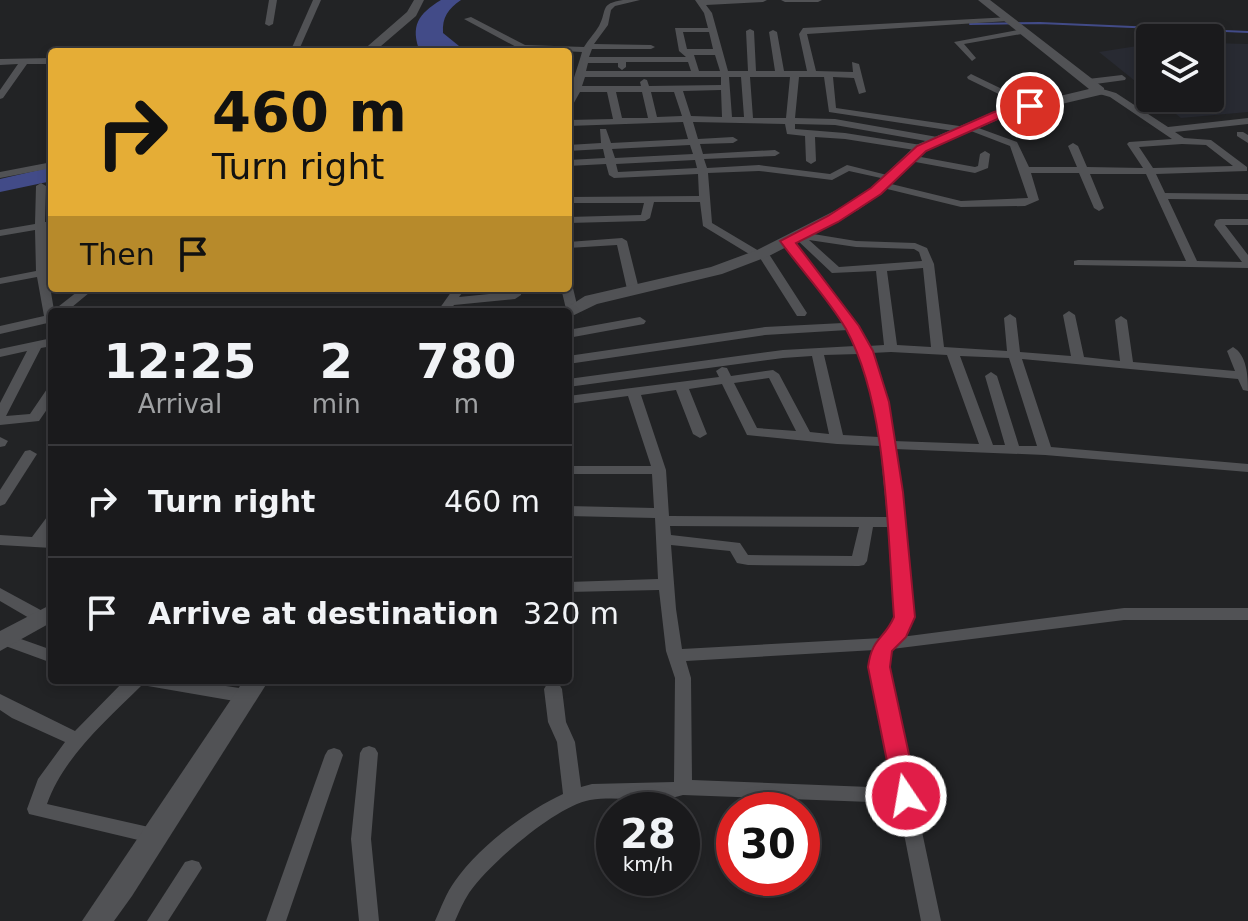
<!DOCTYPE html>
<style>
:root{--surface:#1a1a1c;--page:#272729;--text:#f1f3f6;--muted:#9fa1a3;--line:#38383b}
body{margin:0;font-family:"DejaVu Sans",sans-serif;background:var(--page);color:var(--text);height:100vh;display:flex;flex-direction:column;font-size:30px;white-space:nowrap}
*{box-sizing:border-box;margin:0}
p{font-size:26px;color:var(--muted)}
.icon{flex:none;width:44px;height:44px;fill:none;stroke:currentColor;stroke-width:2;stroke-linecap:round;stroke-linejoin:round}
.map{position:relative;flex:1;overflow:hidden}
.drawer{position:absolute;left:48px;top:308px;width:524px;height:376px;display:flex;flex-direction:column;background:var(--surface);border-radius:8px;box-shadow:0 4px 12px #0003,0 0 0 2px var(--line)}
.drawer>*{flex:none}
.guide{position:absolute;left:48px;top:48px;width:524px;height:244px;border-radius:8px;box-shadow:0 4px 12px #0003,0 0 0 2px var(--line);background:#e5ad36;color:#111;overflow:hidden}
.controls{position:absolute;left:1136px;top:24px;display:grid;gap:16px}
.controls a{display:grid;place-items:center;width:88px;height:88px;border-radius:8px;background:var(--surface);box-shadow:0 4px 12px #0003,0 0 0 2px var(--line);font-size:40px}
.speed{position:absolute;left:596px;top:792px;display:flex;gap:16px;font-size:40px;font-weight:700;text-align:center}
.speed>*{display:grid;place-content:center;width:104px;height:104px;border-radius:50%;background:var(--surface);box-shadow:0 4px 12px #0003,0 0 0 2px var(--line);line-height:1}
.speed small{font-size:20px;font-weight:400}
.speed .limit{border:12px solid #d22;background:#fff;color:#111}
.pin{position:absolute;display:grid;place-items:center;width:68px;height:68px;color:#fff;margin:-34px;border:4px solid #fff;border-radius:50%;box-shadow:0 2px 8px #0007}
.me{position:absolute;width:88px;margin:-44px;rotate:348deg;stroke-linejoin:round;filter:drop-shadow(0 0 6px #0008)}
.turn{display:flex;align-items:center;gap:28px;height:168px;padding:0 32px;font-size:36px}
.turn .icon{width:104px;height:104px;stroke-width:2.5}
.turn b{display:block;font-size:56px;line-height:68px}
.then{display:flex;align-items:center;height:76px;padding:0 32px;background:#0003;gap:16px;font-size:30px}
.eta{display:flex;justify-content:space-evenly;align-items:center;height:136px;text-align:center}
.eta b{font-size:48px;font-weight:700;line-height:56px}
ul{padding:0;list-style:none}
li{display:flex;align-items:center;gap:24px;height:112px;padding:0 32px;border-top:2px solid var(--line)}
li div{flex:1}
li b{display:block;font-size:30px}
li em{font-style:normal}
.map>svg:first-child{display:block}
</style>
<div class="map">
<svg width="1248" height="921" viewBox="0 0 1248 921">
<rect width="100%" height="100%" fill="#222325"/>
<!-- built -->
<g fill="#282a32">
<path d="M1210,43l38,1v68l-67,6 -25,-20h54z"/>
<path d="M1150,44v49l-51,-41z"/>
</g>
<!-- water -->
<g fill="#424b88">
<path d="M441,0h20c-13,9 -19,17 -18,33l16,13v6h-39c-10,-26 -2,-38 21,-52z"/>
<path d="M52,167v14l-52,11v-13z"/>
</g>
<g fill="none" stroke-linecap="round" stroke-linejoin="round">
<!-- stream -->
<path stroke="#424b88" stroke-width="2" d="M970,24l70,-1 208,9"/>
<!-- street -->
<g fill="#515255" fill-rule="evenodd">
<path d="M269,0h8l-4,24 -4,2 -4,-2z"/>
<path d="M313,0h8l-23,52h-8z"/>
<path d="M623,0h17l-25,6 -4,4 -3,15 -14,19 57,1 4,2 -4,2h-59l-3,8h97l-7,-6 -4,-23h33l-4,-15 -9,-13h72l-4,2 -57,3 6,8 16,58h20l-2,-40 4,-2 4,2 2,40h19l-6,-39 4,-2 4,2 7,39h23l-8,-37 4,-6 208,-11v4h-3l-201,13 9,37 37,1 -1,-10 7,2 7,28 -7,2 -5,-16 -21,-1 3,31 130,19 7,-1 44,16 12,25h48l-9,-21 5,-3 5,3 9,21 56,1 -16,-24 2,-2 43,-3 -62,-42 -14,-4 -1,-2 4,-3 17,5 52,34 80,-9v6l-73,8 9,6 27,2 36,27v4l-91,3 9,19 83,1v6l-80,-1 29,62 45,1 -28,-37 2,-5 4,-1h28v6h-23l23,30v13l-174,-3v-4l4,-1 108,1 -40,-87h-56l14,34 -5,3 -5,-3 -15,-35h-48l8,27 -14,6 -64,1 -82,-20 -1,-2 5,-3 78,19 67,-3 -18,-52 -39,-15 -4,2 -138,-21 -5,-35h-25l-4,41 40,1 108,19 5,3 -5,3 -108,-19 -40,-1v5l50,4 76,12 5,3 -5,3 -76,-12 -30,-2 1,24 -5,3 -5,-3 -1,-25 -18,-2 -2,-10 -92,-2 5,17 35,-2 5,3 -5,3 -33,1 3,10 72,-4 5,3 -5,3 -71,3 3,9 52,-3 71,9 17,-9 48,12 -5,3 -41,-9 -17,9 -73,-9 -51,2 4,50 47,28h8l40,62 -2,3h-8l-37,-58 -6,-1 -51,-31 -3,-24h-46l-4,16 -5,3 -77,2v-6l73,-2 3,-12h-76v-6l131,-1 -1,-22 -84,4 -5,-3 -3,-11 -38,2v-6l37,-2 -2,-9 -35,2v-6l33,-2 -1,-14h6l5,14 77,-4 -5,-17 -115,4v-6l45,-1 -6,-27h-27l-9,16 -3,1c0,-18 9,-39 14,-57l-62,-3 -56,-30 7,-2 54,28 59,2c4,-7 11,-14 15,-21 9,-17 0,-22 24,-26zM683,32h26l4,17h-26zM694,55h21l5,16h-21zM626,62h62l3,9h-105l2,-8h30v4l4,3 4,-3zM585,77h136v8l-72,1 -2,-6 -3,-1 -4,3 1,4h-59zM729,77h12l3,40h-12zM750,77h40l-4,41h-33zM721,90l1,27 -31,-1 -8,-25zM616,92h26l6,26h-26zM651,92h23l8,24 -25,1zM1182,144l24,1 27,21 -80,2 -14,-21zM690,145l3,9 -78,4 -3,-9zM695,160l2,8 -79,4 -2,-8z"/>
<path d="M781,0h41l-4,2h-33z"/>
<path d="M1024,29l4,2 -1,2 -63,11 12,14 -4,3 -18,-19z"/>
<path d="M52,58v6h-25l-24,34 -3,1v-9l18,-26 -18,1v-6z"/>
<path d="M971,74l62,30 2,2 -8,2 -59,-29 -1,-2z"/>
<path d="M1122,75l4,3 -1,2 -37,5 -4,-3 4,-3z"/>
<path d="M1237,132h6l5,3v8l-11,-7z"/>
<path d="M985,151l5,3 -2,14 -13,5 -65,-12 -5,-3 5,-3 65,12 3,-1 2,-12z"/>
<path d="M52,162v6l-52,10v-6z"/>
<path d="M41,183l5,3 -1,36h7v6l-6,1 1,39h5v6l-4,1 6,35 28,-22h13l-29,24h-14v10l-52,12v-8l44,-10 -7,-39 -37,7v-6l36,-7 -1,-41 -35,6v-6l35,-6 1,-38z"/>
<path d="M801,232l55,9 59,2 12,5 7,16 10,83 63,4 -3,-33 6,-4 6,4 4,34 51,4 -8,-41 6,-4 6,4 9,42 36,4 -5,-41 6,-4 6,4 6,42 102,9 -8,-20 6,-4c14,8 15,29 15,44l-5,-1 -5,-11 -216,-20 29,88 197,17v8l-203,-17 -151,-6 18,168 -11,20 223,-29h124v12h-124l-232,29 -5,18 54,254h-20l-23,-118 -215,-8c-30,10 -62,0 -93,5 -34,6 -101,64 -121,93 -6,9 -10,19 -14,28h-20c6,-13 11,-28 20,-40 24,-34 71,-70 108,-87l-6,-52 -9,-20 -4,-33 3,-5 6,-1 6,1 3,5 4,33 9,20 6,45 11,-3 82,-2 1,-104 -9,-27 -7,-61 -91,2v-10l90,-3 -3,-61 -87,-2v-10l86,2 -2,-34h-84v-8h83l-23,-70 -60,8v-8l151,-19 -3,-6 6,-4 5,1 4,8 42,-6 6,4 31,58 19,2 -17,-78 -29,2 -215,29v-8l215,-29 72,-4 -7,-16 -83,5 -197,29v-8l197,-29 78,-4 -61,-82 5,-3 4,1 65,84 12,23 16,-1 -8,-74 -44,2 -37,-35v-4zM809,240l47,7 58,2 5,3 3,9 -83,6zM923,268l8,79 -34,-2 -10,-74zM891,352l56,3 32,89 -86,-3 -6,-39 -16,-49zM859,354l14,48 6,35 -36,-2 -19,-80zM960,356l49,2 28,88h-18l-22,-70 -6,-4 -6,4 20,69h-12zM769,378l27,53 -39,-3 -23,-45zM722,384l25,51 90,9 43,2 7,71 -218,-1 -3,-46 -25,-75 35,-5 17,44 7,4 7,-4 -18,-45zM670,526l189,1 -7,29 -104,-1 -8,-12 -69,-8zM873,527h15l8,90 -14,21 -200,11 -6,-40 -5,-64 59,6 7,12 11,2 111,1 5,-1 3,-4zM875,650l-4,17 24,121 -203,-8 -1,-102 -5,-17z"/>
<path d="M622,238l5,3 12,48 -6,3 -6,-3 -10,-44 -49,3v-6z"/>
<path d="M568,285l5,3 5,21 -6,4 -6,-4 -5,-21h7z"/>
<path d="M454,288h12l-7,9 50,-5v-4h12v7l-6,4 -61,6 -5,7h-12z"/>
<path d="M640,317l6,4 -2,3 -76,14v-8z"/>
<path d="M52,338v8l-11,2 -35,68 24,-2 17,-25 5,-1v14l-13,19 -39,4v-22l27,-52 -27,6v-8z"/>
<path d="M0,437l8,4 -3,5 -5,1z"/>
<path d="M30,450l7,4 -32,50 -5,2v-16l25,-39z"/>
<path d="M52,515v16l-5,7h5v10l-52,-3v-10l32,2 15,-20z"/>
<path d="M0,588l48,26 2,4 -2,4h-12l-36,-21z"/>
<path d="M4,633l48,17v13l-52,-19v-10z"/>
<path d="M125,680h61l60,9 6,2 3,5 -3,5 -6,2 -104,-18c-35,35 -78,71 -95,119l115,26 3,6 -3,6 -7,2 -126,-30 -2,-5 11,-30 27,-37 -53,-24 -12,-8v-16l75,37z"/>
<path d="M369,746l6,2 3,5 -7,86 8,82h-20l-8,-82 9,-86 3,-5z"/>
<path d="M334,748l6,2 3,5 -57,166h-20l59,-166 3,-5z"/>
<path d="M192,860l7,2 3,6 -34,53h-21l38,-59z"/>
</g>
<!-- secondary -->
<g fill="#515255" fill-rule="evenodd">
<path d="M414,0h10l-8,16 -42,36h-13l46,-40z"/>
<path d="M978,0h12l114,88v6l-102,24 -76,33 -45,43 -23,16 -89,46 -47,18 -125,30 -29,14v-6h-8l25,-16 126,-29 46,-17 91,-46 23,-16 45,-43 77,-33 96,-23z"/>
<path d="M52,604v18l-52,29v-20z"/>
<path d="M244,680h25l-137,216 -18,25h-32z"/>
</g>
</g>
<!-- route -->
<path fill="#e11d48" stroke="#92132f" stroke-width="2" d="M1030,102l4,1v6l-32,8 -76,34 -45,43 -43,28 -42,21 63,83 14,25 16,51 14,90 12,125 -9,20 -14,14 -2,16 28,129 -3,7 -9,3 -8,-3 -4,-7 -26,-129c4,-30 16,-27 26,-50 -7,-86 -6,-211 -48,-288 -18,-31 -45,-59 -66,-88l48,-25 43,-28 46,-42 77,-34z"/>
</svg>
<div class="controls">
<a><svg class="icon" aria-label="layers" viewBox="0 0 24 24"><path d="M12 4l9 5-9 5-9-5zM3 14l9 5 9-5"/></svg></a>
</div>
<div class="speed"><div>28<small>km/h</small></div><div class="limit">30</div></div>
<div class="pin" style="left:1030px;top:106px;background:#d93025"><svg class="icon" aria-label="arrive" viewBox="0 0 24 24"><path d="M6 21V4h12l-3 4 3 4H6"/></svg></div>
<svg class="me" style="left:906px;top:796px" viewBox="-20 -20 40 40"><circle r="17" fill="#e11d48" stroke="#fff" stroke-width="3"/><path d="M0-11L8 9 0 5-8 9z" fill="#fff"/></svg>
<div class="guide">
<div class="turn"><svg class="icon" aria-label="right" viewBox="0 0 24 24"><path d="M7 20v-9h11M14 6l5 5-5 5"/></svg><div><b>460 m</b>Turn right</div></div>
<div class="then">Then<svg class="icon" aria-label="arrive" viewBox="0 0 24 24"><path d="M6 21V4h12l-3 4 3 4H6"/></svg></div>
</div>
<section class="drawer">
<div class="eta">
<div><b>12:25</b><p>Arrival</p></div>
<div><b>2</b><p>min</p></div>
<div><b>780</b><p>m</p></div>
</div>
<ul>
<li><svg class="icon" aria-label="right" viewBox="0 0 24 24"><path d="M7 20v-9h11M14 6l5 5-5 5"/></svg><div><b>Turn right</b></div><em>460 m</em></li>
<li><svg class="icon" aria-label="arrive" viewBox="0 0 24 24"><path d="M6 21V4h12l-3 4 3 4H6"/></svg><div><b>Arrive at destination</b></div><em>320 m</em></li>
</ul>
</section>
</div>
